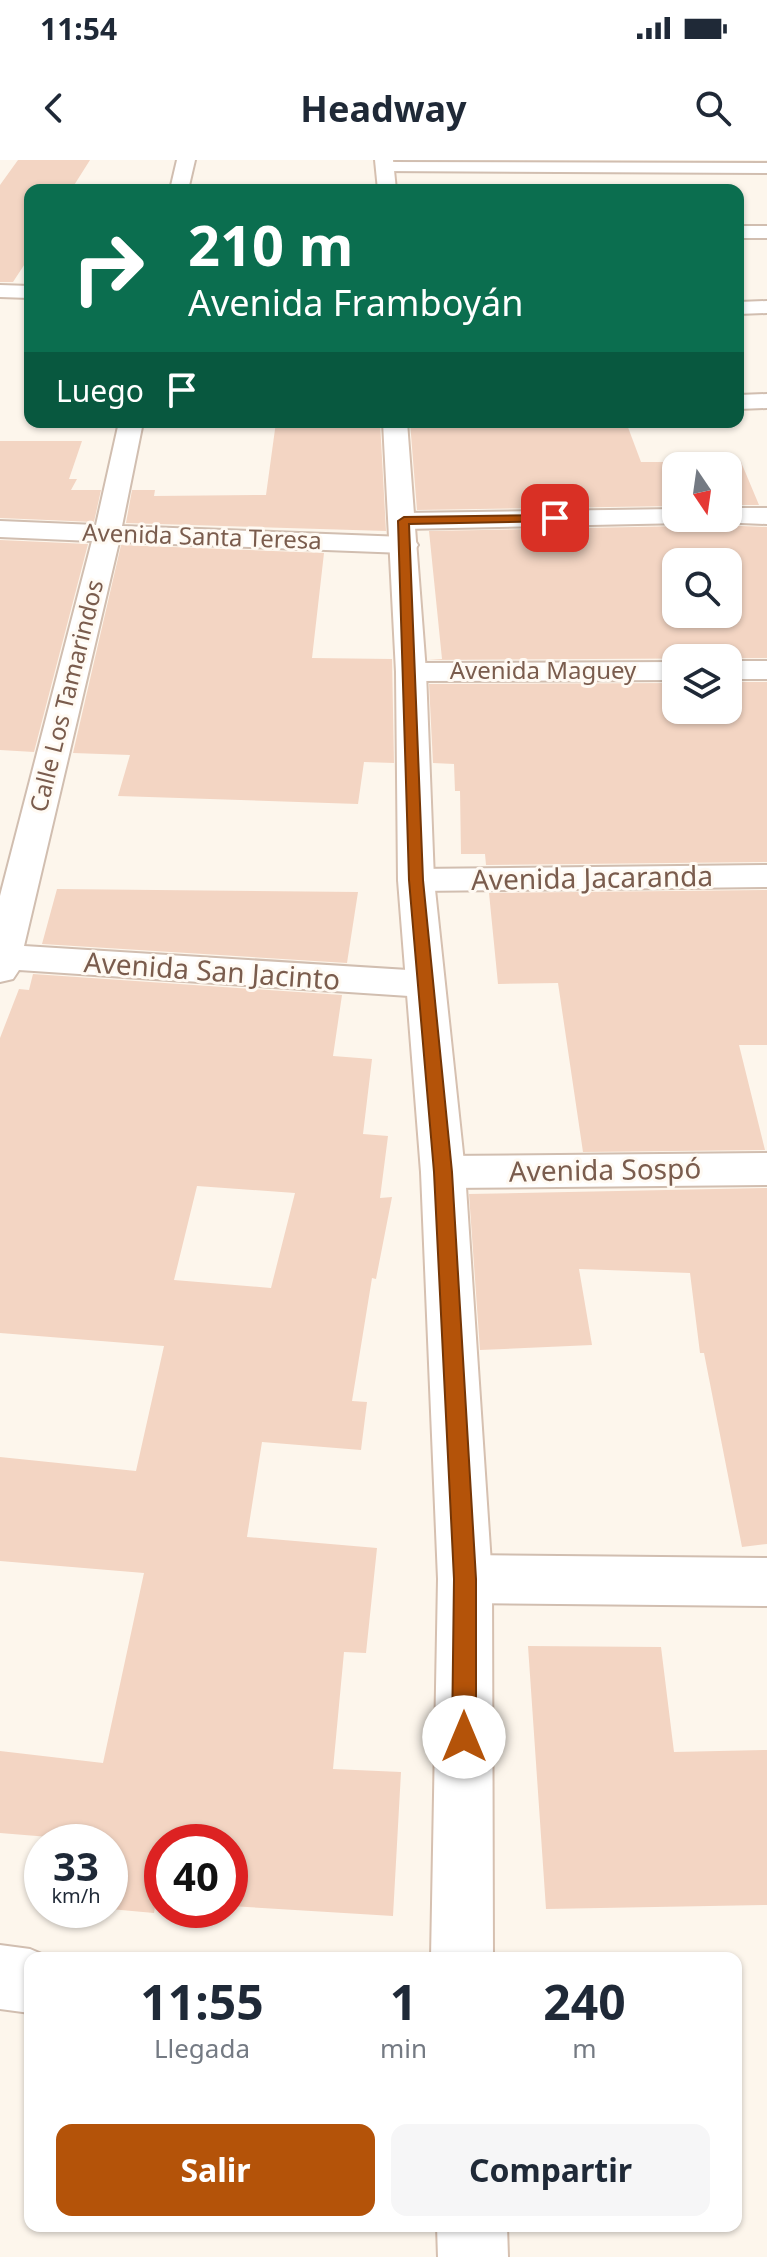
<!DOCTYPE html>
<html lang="es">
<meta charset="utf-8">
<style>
:root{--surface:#fff;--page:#f6f6f7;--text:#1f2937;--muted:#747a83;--accent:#b45309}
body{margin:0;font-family:"Noto Sans",sans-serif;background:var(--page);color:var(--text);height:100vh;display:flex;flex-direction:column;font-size:30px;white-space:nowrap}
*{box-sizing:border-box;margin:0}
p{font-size:26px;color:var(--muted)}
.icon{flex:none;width:44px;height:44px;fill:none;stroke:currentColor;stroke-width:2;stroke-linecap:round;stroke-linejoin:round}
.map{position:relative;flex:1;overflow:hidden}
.sheet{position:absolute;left:24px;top:1792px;width:718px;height:280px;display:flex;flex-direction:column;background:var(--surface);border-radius:16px;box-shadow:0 2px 6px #0004}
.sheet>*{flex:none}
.banner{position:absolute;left:24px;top:24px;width:720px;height:244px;border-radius:16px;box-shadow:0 2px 6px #0004;background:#0b6e4f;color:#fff;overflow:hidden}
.needle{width:52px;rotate:167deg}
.controls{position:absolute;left:662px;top:292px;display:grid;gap:16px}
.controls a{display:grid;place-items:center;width:80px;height:80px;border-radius:16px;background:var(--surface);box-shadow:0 2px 6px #0004;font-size:40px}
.speed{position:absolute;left:24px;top:1664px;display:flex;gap:16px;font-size:40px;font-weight:700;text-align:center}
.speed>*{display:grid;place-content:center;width:104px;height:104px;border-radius:50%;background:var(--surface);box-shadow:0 2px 6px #0004;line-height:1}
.speed small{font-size:20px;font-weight:400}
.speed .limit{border:12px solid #d22;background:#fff;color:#111}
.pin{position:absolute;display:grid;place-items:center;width:68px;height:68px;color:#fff;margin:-34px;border-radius:16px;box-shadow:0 4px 12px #0006}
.me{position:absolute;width:88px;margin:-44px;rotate:0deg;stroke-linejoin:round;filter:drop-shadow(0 0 6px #0008)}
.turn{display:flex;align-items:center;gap:28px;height:168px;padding:0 32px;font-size:36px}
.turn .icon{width:104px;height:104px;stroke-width:2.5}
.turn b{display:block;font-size:56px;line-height:68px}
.then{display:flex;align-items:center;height:76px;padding:0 32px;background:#0003;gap:16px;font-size:30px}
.eta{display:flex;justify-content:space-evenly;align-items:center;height:136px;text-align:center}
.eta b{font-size:48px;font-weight:700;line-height:56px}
.cta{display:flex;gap:16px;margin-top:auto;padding:16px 32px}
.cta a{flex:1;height:92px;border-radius:16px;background:var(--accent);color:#fff;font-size:32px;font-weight:700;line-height:92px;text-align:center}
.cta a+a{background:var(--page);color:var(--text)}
.status{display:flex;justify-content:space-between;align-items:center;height:56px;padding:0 40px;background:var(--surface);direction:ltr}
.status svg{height:22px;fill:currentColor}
header{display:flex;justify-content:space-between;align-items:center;height:104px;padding:0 32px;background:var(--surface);font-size:36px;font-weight:700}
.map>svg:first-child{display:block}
</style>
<div class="status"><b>11:54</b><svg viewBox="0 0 49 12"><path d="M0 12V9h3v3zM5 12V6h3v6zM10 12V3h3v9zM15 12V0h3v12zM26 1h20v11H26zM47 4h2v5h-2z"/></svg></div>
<header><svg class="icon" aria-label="back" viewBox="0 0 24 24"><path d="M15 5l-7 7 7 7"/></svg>Headway<svg class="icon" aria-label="search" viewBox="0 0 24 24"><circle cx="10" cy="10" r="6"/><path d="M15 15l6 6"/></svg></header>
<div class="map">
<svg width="767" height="2097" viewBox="0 0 767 2097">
<rect width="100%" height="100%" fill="#fdf6ec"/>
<!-- building -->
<g fill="#f3d5c3" fill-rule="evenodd">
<path d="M18,0h72l-19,30h-41v66l-17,26h-13v-97z"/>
<path d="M276,262h104l6,109 -260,-8 6,-33h23l-1,6 112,-1z"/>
<path d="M410,262h216l15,40h100l18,43h-31v-39h-52v40l-259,4z"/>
<path d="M0,281h82l-13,38h8l-6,11h30l-7,32 -94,-4z"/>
<path d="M692,358h21l6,7 48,2v131l-339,2 14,-1 -13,-128 256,-5zM676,402h52v52h-52z"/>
<path d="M0,380l88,4 -54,208 -34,-2z"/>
<path d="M121,385l203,8 -12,105 80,1 2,104 -30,-1 -6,42 -240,-8 12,-41 -57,-2z"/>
<path d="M728,522h39v180l-281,3 -1,-11h-24l-1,-63h-5l-1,-27 -21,-1 -4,-79 247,-1v27h52z"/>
<path d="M57,729l301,3 -11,71 -305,-19z"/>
<path d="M767,730v155h-28l26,105 -182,2 -25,-169 -60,1 -9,-91z"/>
<path d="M33,814l309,21 -9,61 39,3 -9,75 25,2 -8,62 12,-1 -16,82 -4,-1 -20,123 15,1 -6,48 -99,-8 -15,95 130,11 -11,105 -22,-1 -11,117 68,3 -8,144 -163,-10v-64h-68v59h-6l-2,12 -44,-4v-67l-110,-9v-82l103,12 41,-190 -144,-12v-104l136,14 28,-125 -164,-13v-295l19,-49 10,1zM197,1026l98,7 -24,95 -97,-8z"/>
<path d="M767,1028v356l-25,3 -38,-194h-4l-10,-80 -111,-4 13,76 -112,5 -11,-156z"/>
<path d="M528,1486l133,1 13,105 93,-2v155l-221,4z"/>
</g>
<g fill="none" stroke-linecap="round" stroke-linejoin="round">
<!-- street casing -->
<g stroke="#d1beb0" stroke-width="4">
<g id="street">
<path d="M177,0h18l-7,30h-18z"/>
<path d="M385,2l382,1v10l-388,-2 -3,-4 3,-4z"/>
<rect x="738" y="66" width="29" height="12"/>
<path d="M0,125l30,1v12l-30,-1z"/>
<path d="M767,141v12l-29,1v-12z"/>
<path d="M767,234v14l-29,1v-14z"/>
<path d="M119,262h24l-21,104 282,11 10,2 4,6 -4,6 -10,2 -285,-11 -95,404 400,25 14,4 5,9 -5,9 -14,4 -405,-27 -6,9 -13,3v-86l92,-355 -92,-4v-16l96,4z"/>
<path d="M728,348h39v16l-48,-2 -3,-4h12z"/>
<path d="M676,349v9h13l-4,5 -281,6 -9,-2 -4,-6 4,-6 9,-2z"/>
<rect x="728" y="501" width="39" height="18"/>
<path d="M676,502v18l-265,1 -11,-3 -4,-6 4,-6 11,-3z"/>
<path d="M767,705v22l-351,4 -13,-3 -5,-8 5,-8 13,-3z"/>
<path d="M767,993v32l-324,3 -15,-5 -7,-11 7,-11 15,-5z"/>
<path d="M465,1395l302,3v48l-302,-3 -19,-7 -8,-17 8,-17z"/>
<path d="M0,1785l30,4 21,9h-21v55l-30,-4z"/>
</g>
</g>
<!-- secondary casing -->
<g stroke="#d6c0b0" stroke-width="4">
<g id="secondary">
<path d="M375,0h18l3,30h-18z"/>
<path d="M383,262h24l19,250 8,208 31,292 27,407 1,379h-62l7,-379 -17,-407 -23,-292 -2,-208z"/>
<path d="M437,2066h70l1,31h-70z"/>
</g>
</g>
<!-- street -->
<use href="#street" fill="#fff" fill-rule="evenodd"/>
<!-- secondary -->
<use href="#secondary" fill="#fff" fill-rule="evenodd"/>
</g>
<!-- route -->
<path fill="#b45309" stroke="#753606" stroke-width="2" d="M555,355l5,3 -1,3 -150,3 14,356 29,292 24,407v158l-4,8 -8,4 -9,-4 -3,-8 2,-158 -20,-407 -25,-292 -11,-359 6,-4z"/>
<g text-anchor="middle" stroke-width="6" stroke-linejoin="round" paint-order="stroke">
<!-- far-street labels -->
<g font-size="24" fill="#7a5c4d" stroke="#fffaf3">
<text transform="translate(202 377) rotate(2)" y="8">Avenida Santa Teresa</text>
<text x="543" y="519">Avenida Maguey</text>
<text transform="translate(67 536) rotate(-76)" y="8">Calle Los Tamarindos</text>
</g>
<!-- street labels -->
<g font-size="28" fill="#7a5c4d" stroke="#fffaf3">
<text transform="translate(592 718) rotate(-1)" y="10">Avenida Jacaranda</text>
<text transform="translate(212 811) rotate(4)" y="10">Avenida San Jacinto</text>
<text transform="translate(605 1010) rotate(-1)" y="10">Avenida Sospó</text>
</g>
</g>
</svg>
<div class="controls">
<a><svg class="needle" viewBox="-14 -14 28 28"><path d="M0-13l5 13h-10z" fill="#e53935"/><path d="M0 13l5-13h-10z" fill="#747a83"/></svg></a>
<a><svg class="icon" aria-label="search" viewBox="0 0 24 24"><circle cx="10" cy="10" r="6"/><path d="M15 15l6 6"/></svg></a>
<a><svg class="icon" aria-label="layers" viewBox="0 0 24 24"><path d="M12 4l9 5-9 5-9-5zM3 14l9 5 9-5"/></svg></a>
</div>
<div class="speed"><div>33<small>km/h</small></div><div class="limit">40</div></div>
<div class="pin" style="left:555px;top:358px;background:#d93025"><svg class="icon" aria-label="arrive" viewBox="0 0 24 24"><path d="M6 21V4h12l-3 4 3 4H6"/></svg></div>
<svg class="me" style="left:464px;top:1577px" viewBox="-20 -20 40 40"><circle r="19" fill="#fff"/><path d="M0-13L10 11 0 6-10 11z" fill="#b45309"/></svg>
<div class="banner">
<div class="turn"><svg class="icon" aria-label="right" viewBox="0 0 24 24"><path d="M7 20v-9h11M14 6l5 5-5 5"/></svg><div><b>210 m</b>Avenida Framboyán</div></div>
<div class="then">Luego<svg class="icon" aria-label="arrive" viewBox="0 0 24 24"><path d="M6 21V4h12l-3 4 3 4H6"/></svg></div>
</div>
<section class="sheet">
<div class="eta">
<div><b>11:55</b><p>Llegada</p></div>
<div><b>1</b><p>min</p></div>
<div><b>240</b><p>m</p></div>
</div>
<div class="cta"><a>Salir</a><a>Compartir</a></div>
</section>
</div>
